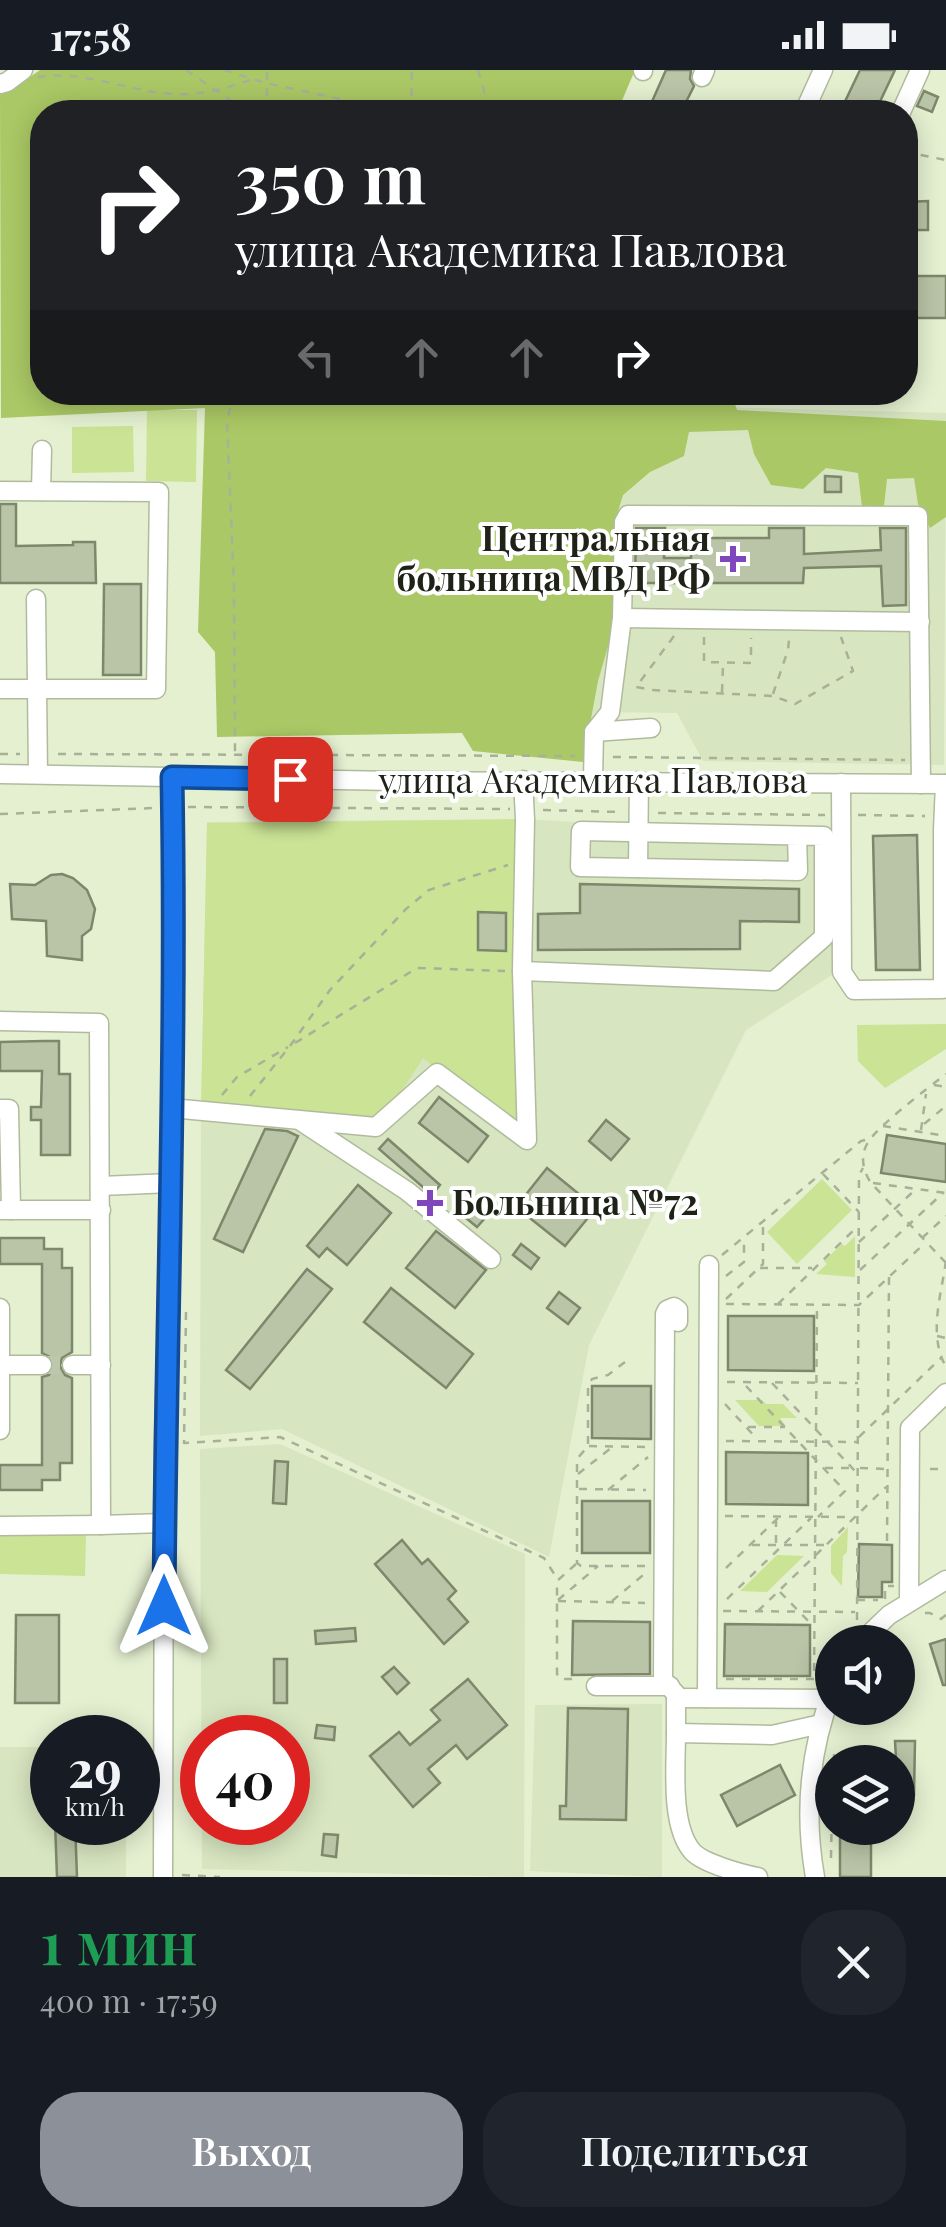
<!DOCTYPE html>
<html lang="ru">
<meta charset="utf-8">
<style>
:root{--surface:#171b24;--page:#20242c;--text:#f1f3f6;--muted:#9ea1a6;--accent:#8c9099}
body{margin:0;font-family:"Playfair Display",serif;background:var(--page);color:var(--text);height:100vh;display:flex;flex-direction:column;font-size:38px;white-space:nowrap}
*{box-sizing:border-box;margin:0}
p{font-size:32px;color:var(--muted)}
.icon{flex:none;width:55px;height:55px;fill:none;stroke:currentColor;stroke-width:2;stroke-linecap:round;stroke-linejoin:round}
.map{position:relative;height:1807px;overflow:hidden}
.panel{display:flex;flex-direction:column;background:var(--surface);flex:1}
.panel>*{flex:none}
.guide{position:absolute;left:30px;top:30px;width:888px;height:305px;border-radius:40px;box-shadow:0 5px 25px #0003;background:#202124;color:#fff;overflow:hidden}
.buttons{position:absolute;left:815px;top:1555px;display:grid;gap:20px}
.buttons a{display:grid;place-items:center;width:100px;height:100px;border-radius:50%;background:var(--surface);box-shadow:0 5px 25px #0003;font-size:50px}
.speed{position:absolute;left:30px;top:1645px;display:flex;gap:20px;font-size:50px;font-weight:700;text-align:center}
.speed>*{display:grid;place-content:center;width:130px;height:130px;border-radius:50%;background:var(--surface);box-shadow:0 5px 25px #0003;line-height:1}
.speed small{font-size:25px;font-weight:400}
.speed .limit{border:15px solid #d22;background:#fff;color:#111}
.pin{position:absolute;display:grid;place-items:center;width:85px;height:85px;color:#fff;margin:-42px;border-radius:20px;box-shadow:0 5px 15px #0006}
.me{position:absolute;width:110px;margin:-55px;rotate:0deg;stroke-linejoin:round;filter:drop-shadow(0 0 8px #0008)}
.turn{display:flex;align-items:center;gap:35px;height:210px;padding:0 40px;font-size:45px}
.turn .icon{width:130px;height:130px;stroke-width:2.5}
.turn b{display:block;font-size:70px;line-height:85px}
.lanes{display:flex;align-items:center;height:95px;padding:0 40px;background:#0003;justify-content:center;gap:50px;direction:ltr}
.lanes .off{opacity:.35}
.round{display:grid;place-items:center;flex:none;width:105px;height:105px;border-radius:40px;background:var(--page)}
.headline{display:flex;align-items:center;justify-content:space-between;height:170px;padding:0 40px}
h1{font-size:60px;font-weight:600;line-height:75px;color:#1e9e55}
.cta{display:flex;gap:20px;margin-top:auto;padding:20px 40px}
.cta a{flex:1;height:115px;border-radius:40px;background:var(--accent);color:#fff;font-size:40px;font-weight:600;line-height:115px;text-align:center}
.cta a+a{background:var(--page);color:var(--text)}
.status{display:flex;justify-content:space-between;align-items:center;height:70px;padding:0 50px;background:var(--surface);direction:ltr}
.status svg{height:28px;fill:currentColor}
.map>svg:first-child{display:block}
</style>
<div class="status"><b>17:58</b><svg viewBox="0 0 49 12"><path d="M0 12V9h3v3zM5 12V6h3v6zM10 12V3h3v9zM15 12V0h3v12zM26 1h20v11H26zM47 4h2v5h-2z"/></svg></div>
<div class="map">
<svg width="946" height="1807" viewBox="0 0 946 1807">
<rect width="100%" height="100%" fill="#e5f0d1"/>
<!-- built -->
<g fill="#d7e5c0" fill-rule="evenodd">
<path d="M525,332l421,11 -2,352 -241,-4 -26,-48 -81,-1 -8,47 -75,-8z"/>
<path d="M525,749l113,7 197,3v144l-89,57 -133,267 -24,48 -40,212 -267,-128 -82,7 1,-327 6,-287z"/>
<path d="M280,1374l245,110 -1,323 -322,-8 -2,-420zM202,1668h86v84h-86z"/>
<path d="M662,1634v173l-132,-6 5,-166z"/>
<path d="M0,1677h52v75l74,1v54h-126z"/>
</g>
<!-- green -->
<g fill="#cae394">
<path d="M147,340h50l-1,72 -50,-1z"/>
<path d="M133,356l1,46 -62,1v-46z"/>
<path d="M525,749v319l-102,-80 -40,62 -182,-11 6,-286z"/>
<path d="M946,954v25l-61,39 -27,-27 -1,-36z"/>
<path d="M822,1109l30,31 -55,54 -30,-32z"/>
<path d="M855,1166v41l-39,-3 11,-10 -3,-3 18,-17 3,2z"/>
<path d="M735,1330h27l4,4h17l14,14h-17l6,8h-27z"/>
<path d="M848,1457l-1,25 -4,4 -1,30 -11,-13v-27z"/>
<path d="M0,1463l86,2 -1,41 -85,-2z"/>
<path d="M777,1485l27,1 -37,36 -27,-1z"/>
</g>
<!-- forest -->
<path fill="#aac865" d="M40,0h595l-17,40 5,2h-581v280h689l6,18 209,11v96l-16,11 -12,-24 -4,-26 -27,1 -3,27 -22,1 -4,-34 -32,-5 -23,21 -32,-4 -17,-31 -6,-24 -59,2 -5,24 -34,16 -27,23 -8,26 8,74 -25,86 -15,81 -110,-11 -11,-18 -245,4 -2,-85 -17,-20 7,-224 -204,10 -1,-324 11,-4z"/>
<!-- building -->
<g fill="#bac4a7" stroke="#7d876b" stroke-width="2.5">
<path d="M666,0h25l-1,9 4,7 -13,26h-17l-14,-6z"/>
<path d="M860,0h35l-20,42h-35z"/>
<path d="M924,21l14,6 -6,15 -15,-6z"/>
<path d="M928,131v29h-23v-28z"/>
<rect x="905" y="206" width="41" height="42"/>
<path d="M825,406l16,1v15h-16z"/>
<path d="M0,434h16v42l57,-1v-3h22l1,41h-96z"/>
<path d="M636,458h29l-1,30h27v-20h78v-10h35v26l77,-4 -1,-22h26v77l-23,1 -2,-40 -77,2 -1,15h-168z"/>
<path d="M104,514h37v91h-38z"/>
<path d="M917,765l3,135h-44l-3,-134z"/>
<path d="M62,804l11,4 14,12 8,19 -4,20 -9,7v24l-35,-4 -1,-35 -34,-2 -2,-35 25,1 16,-10z"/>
<path d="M580,814l219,5v33l-59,-1v28l-202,1v-36l42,-1z"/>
<path d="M478,842l28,1v38l-28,-1z"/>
<path d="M44,971h15v33h11v81h-29v-35h-10v-13h10l1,-36h-42v-29z"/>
<path d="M439,1027l49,39 -20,26 -49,-39z"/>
<path d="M606,1050l23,19 -18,21 -22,-19z"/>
<path d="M265,1059l22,2 11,5 -55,116 -29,-13z"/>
<path d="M887,1065l59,9v38l-65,-9z"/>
<path d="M388,1069l52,46 -8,10 -53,-46z"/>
<path d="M547,1098l49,40 -31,38 -49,-39z"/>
<path d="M358,1115l33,28 -44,52 -20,-17 -8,9 -12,-11z"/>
<path d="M469,1133l17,14 -9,10 -17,-14z"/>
<path d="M436,1161l50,39 -31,38 -49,-40z"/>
<path d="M0,1168h44v11h18v19h10v84l-10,6 -2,8 5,9 7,3v85h-12v17h-18v10h-42v-25h42v-88l7,-2 5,-9 -2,-8 -10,-5v-89h-42z"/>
<path d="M521,1174l18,14 -8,11 -18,-14z"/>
<path d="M307,1199l25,20 -82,100 -24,-19z"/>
<path d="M391,1218l82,66 -27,34 -82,-66z"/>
<path d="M559,1222l21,16 -12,16 -21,-16z"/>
<path d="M728,1246h86v55l-86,-1z"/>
<path d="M592,1316h59v53l-59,-1z"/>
<path d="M726,1382l82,1v52l-82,-1z"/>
<path d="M275,1391l13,1 -2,42 -13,-1z"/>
<rect x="582" y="1431" width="68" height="52"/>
<path d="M402,1470l20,24 6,-5 28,32 -8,8 20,23 -24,22 -69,-80z"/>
<path d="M859,1474l33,1v37h-10v15h-24z"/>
<path d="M16,1545h43v88h-44z"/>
<path d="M573,1551l77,1v52l-78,1z"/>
<path d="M725,1554l85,1v51h-86z"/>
<path d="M355,1558l1,13 -40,3 -1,-13z"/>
<path d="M946,1569v46h-3l-13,-41z"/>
<rect x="274" y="1589" width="13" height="44"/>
<path d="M394,1597l15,16 -12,11 -15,-17z"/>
<path d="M468,1609l39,46 -40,34 -11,-14 -28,24 12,14 -27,24 -43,-51 29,-24 11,13 30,-25 -9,-10z"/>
<path d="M568,1638l60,1 -2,111 -66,-1v-13h6z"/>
<path d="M317,1655l18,2 -1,13 -19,-2z"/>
<path d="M895,1671h20l-1,54h-16z"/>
<path d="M780,1695l15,30 -58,31 -16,-31z"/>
<path d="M55,1752h20l2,55h-20z"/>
<rect x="840" y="1758" width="31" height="49"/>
<path d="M324,1764l14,1 -2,22 -14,-2z"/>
</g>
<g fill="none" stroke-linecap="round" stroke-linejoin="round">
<!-- minor-tunnel -->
<path stroke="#bdc7ac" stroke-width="18" stroke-dasharray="18 9" stroke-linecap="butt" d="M42,1295h30"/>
<!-- minor casing -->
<g stroke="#b0bb9d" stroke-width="21">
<g id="minor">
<path d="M643,1v-1"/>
<path d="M702,7l3,-7"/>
<path d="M0,14l7,-2 16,-12"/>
<path d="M804,42l19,-42"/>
<path d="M901,42l19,-42"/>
<path d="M0,421l159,1 -3,197h-156"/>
<path d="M41,421l1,-41"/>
<path d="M36,529l2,175"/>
<path d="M622,548l298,4"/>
<path d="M594,662l57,-4"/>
<path d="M0,704l395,7 551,3"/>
<path d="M593,710l1,-48 16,-20 12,-94 2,-96 4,-7 290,1 3,268"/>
<path d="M841,713l1,189 12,18 89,-1v-159l2,-46"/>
<path d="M638,798l1,-87"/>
<path d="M522,901l252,10 50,-44v-101l-243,-5 -1,36 218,4 -1,-35"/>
<path d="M0,951l99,2 2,502 63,-2"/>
<path d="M171,1038l205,19 61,-54 90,67 -5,-169 3,-152 -2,-39"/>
<path d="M0,1039h9l2,101"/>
<path d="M302,1052l105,69 84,68"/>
<path d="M101,1116l70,-3"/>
<path d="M0,1140h101"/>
<path d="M0,1238v122"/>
<path d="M1,1295h41"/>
<path d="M72,1295h29"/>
<path d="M0,1456l101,-1"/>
<path d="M909,1530l1,-172 36,-35"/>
<path d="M861,1572l28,-27 57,-35"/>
<path d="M596,1616h74"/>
<path d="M676,1628l154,1"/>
<path d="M707,1628l2,-433"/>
<path d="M676,1663v-39l-13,-14 2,-366 2,-4 7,-3 4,3v12"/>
<path d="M163,1807l1,-437 7,-257 1,-406"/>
<path d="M758,1807c-16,-3 -56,-14 -66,-26 -22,-26 -16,-85 -16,-118l96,2 49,-11"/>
<path d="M815,1807c-11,-63 -6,-125 17,-185"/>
</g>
</g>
<!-- path -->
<g stroke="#a8b098" stroke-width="2.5" stroke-dasharray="8 8" stroke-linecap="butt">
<path d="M186,0l62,42"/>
<path d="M224,0l42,13 134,29"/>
<path d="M478,0l12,42"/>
<path d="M38,7c40,-7 83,11 123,16 33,4 61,-3 92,-14"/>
<path d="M267,42v-42"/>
<path d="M411,42l1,-42"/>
<path d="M905,82l41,8"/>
<path d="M233,322l-6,31 7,163 1,166"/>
<path d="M674,566l-38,51 16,3 121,6 22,8 58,-33 -12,-34"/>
<path d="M704,567v25l47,1v-25"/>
<path d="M722,622l1,-27"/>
<path d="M773,624l15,-44 1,-10"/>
<path d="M0,684h20"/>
<path d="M58,684l517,2"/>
<path d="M613,687l292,3"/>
<path d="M188,737l322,2"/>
<path d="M543,740l77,2"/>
<path d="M658,743l167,2"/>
<path d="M0,744l155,-6"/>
<path d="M858,745l67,1"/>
<path d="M295,973l122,-75 88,3"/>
<path d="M934,1015l12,2"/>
<path d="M222,1025l15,-18 51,-30"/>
<path d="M250,1026l40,-50 40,-56 76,-81 23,-19 79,-25"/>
<path d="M924,1054l22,-18"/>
<path d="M883,1056l63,10"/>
<path d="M921,1060l5,-36"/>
<path d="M823,1104l36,38"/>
<path d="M873,1113l73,10"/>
<path d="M922,1168l24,-22"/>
<path d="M859,1172l57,-53"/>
<path d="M722,1185l139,-114 9,-2"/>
<path d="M946,1191c-5,35 -18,74 0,106"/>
<path d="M946,1193l-75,-80c-8,-12 -11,-26 -4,-39 9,-17 61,-56 79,-70"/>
<path d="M760,1198h52"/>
<path d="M860,1200l83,-77"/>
<path d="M726,1206l18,-14v-24"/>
<path d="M889,1207l-2,265h4"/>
<path d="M726,1229l37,-35v-41"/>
<path d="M726,1234l133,1 65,-61"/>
<path d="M778,1234l80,-78"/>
<path d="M186,1242l-2,131 96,-6 264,121 14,22"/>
<path d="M937,1266l9,2"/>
<path d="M625,1292l-17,13 -16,4 -4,7v60l-11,13v104l4,3h66"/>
<path d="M727,1312l131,1"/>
<path d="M772,1313l84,89"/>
<path d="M746,1316l99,105 -27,26"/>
<path d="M725,1334l32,35"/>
<path d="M748,1357h37"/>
<path d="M859,1367l82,-79"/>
<path d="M726,1371l132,1"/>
<path d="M589,1376l57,1"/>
<path d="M825,1398h27"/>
<path d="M860,1398l27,1"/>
<path d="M930,1399h10"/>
<path d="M578,1404l33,-26"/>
<path d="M579,1419l67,1"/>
<path d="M608,1420l40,-33"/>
<path d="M725,1446l127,1"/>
<path d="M776,1473v-22"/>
<path d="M752,1475h72"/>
<path d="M576,1494l-19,17v93l4,5h17"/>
<path d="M726,1498l52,-50"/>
<path d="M780,1522l33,34"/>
<path d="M727,1529l84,-81"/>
<path d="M885,1529v-13h9"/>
<path d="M558,1530l40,-34"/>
<path d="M857,1530h21"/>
<path d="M558,1531l87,2"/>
<path d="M612,1531l36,-30"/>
<path d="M723,1541l132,1"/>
<path d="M758,1541l128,-124"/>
<path d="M925,1543h5l11,6 5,-4"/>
<path d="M857,1550l2,-445 4,-7"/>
<path d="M726,1609h88l3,-374"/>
<path d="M834,1692v-13"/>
<path d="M831,1788l1,-53"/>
<path d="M182,1805l38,2"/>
</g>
<!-- minor -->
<use href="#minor" stroke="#fff" stroke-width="18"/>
</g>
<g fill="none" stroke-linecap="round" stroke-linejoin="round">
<!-- route casing -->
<g stroke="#114b97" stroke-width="25">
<path id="route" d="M164,1536c2,-276 13,-552 8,-829l118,2"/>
</g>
<!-- route -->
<use href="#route" stroke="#1a73e8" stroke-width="18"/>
</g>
<!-- markers -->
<g fill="#8047bd" stroke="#fff" stroke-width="4">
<path d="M728 474h10v10h10v10h-10v10h-10v-10h-10v-10h10z"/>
<path d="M425 1118h10v10h10v10h-10v10h-10v-10h-10v-10h10z"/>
</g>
<g text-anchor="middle" stroke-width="8" stroke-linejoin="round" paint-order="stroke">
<!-- poi labels -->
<g font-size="35" font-weight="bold" fill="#1e2217" stroke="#fff" text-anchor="end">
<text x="710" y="481">Центральная<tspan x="710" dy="40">больница МВД РФ</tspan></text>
<text x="452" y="1145" text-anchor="start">Больница №72</text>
</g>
<!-- street labels -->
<g font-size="35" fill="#1e2217" stroke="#fff">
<text x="593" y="723">улица Академика Павлова</text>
</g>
</g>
</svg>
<div class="buttons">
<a><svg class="icon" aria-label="sound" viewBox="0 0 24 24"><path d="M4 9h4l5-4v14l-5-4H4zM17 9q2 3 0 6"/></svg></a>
<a><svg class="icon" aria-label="layers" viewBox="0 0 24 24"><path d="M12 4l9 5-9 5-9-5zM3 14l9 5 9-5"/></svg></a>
</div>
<div class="speed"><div>29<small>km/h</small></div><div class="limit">40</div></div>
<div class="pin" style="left:290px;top:709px;background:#d93025"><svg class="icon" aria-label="arrive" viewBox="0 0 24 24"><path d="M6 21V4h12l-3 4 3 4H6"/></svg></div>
<svg class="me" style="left:164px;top:1536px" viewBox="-20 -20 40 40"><path d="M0-17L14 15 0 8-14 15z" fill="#1a73e8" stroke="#fff" stroke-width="4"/></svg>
<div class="guide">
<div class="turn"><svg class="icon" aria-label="right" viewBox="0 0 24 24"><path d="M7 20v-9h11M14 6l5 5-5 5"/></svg><div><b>350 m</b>улица Академика Павлова</div></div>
<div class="lanes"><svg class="icon off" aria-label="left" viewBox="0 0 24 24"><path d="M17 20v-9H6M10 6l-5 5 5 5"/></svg><svg class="icon off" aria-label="ahead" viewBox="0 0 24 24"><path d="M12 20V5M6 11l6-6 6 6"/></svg><svg class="icon off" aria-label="ahead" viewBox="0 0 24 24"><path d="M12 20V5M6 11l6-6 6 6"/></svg><svg class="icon" aria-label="right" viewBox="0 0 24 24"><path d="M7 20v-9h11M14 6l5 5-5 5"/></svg></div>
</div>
</div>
<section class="panel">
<div class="headline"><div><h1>1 мин</h1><p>400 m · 17:59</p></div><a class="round"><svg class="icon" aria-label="close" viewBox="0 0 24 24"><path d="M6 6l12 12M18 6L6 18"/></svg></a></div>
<div class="cta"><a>Выход</a><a>Поделиться</a></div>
</section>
